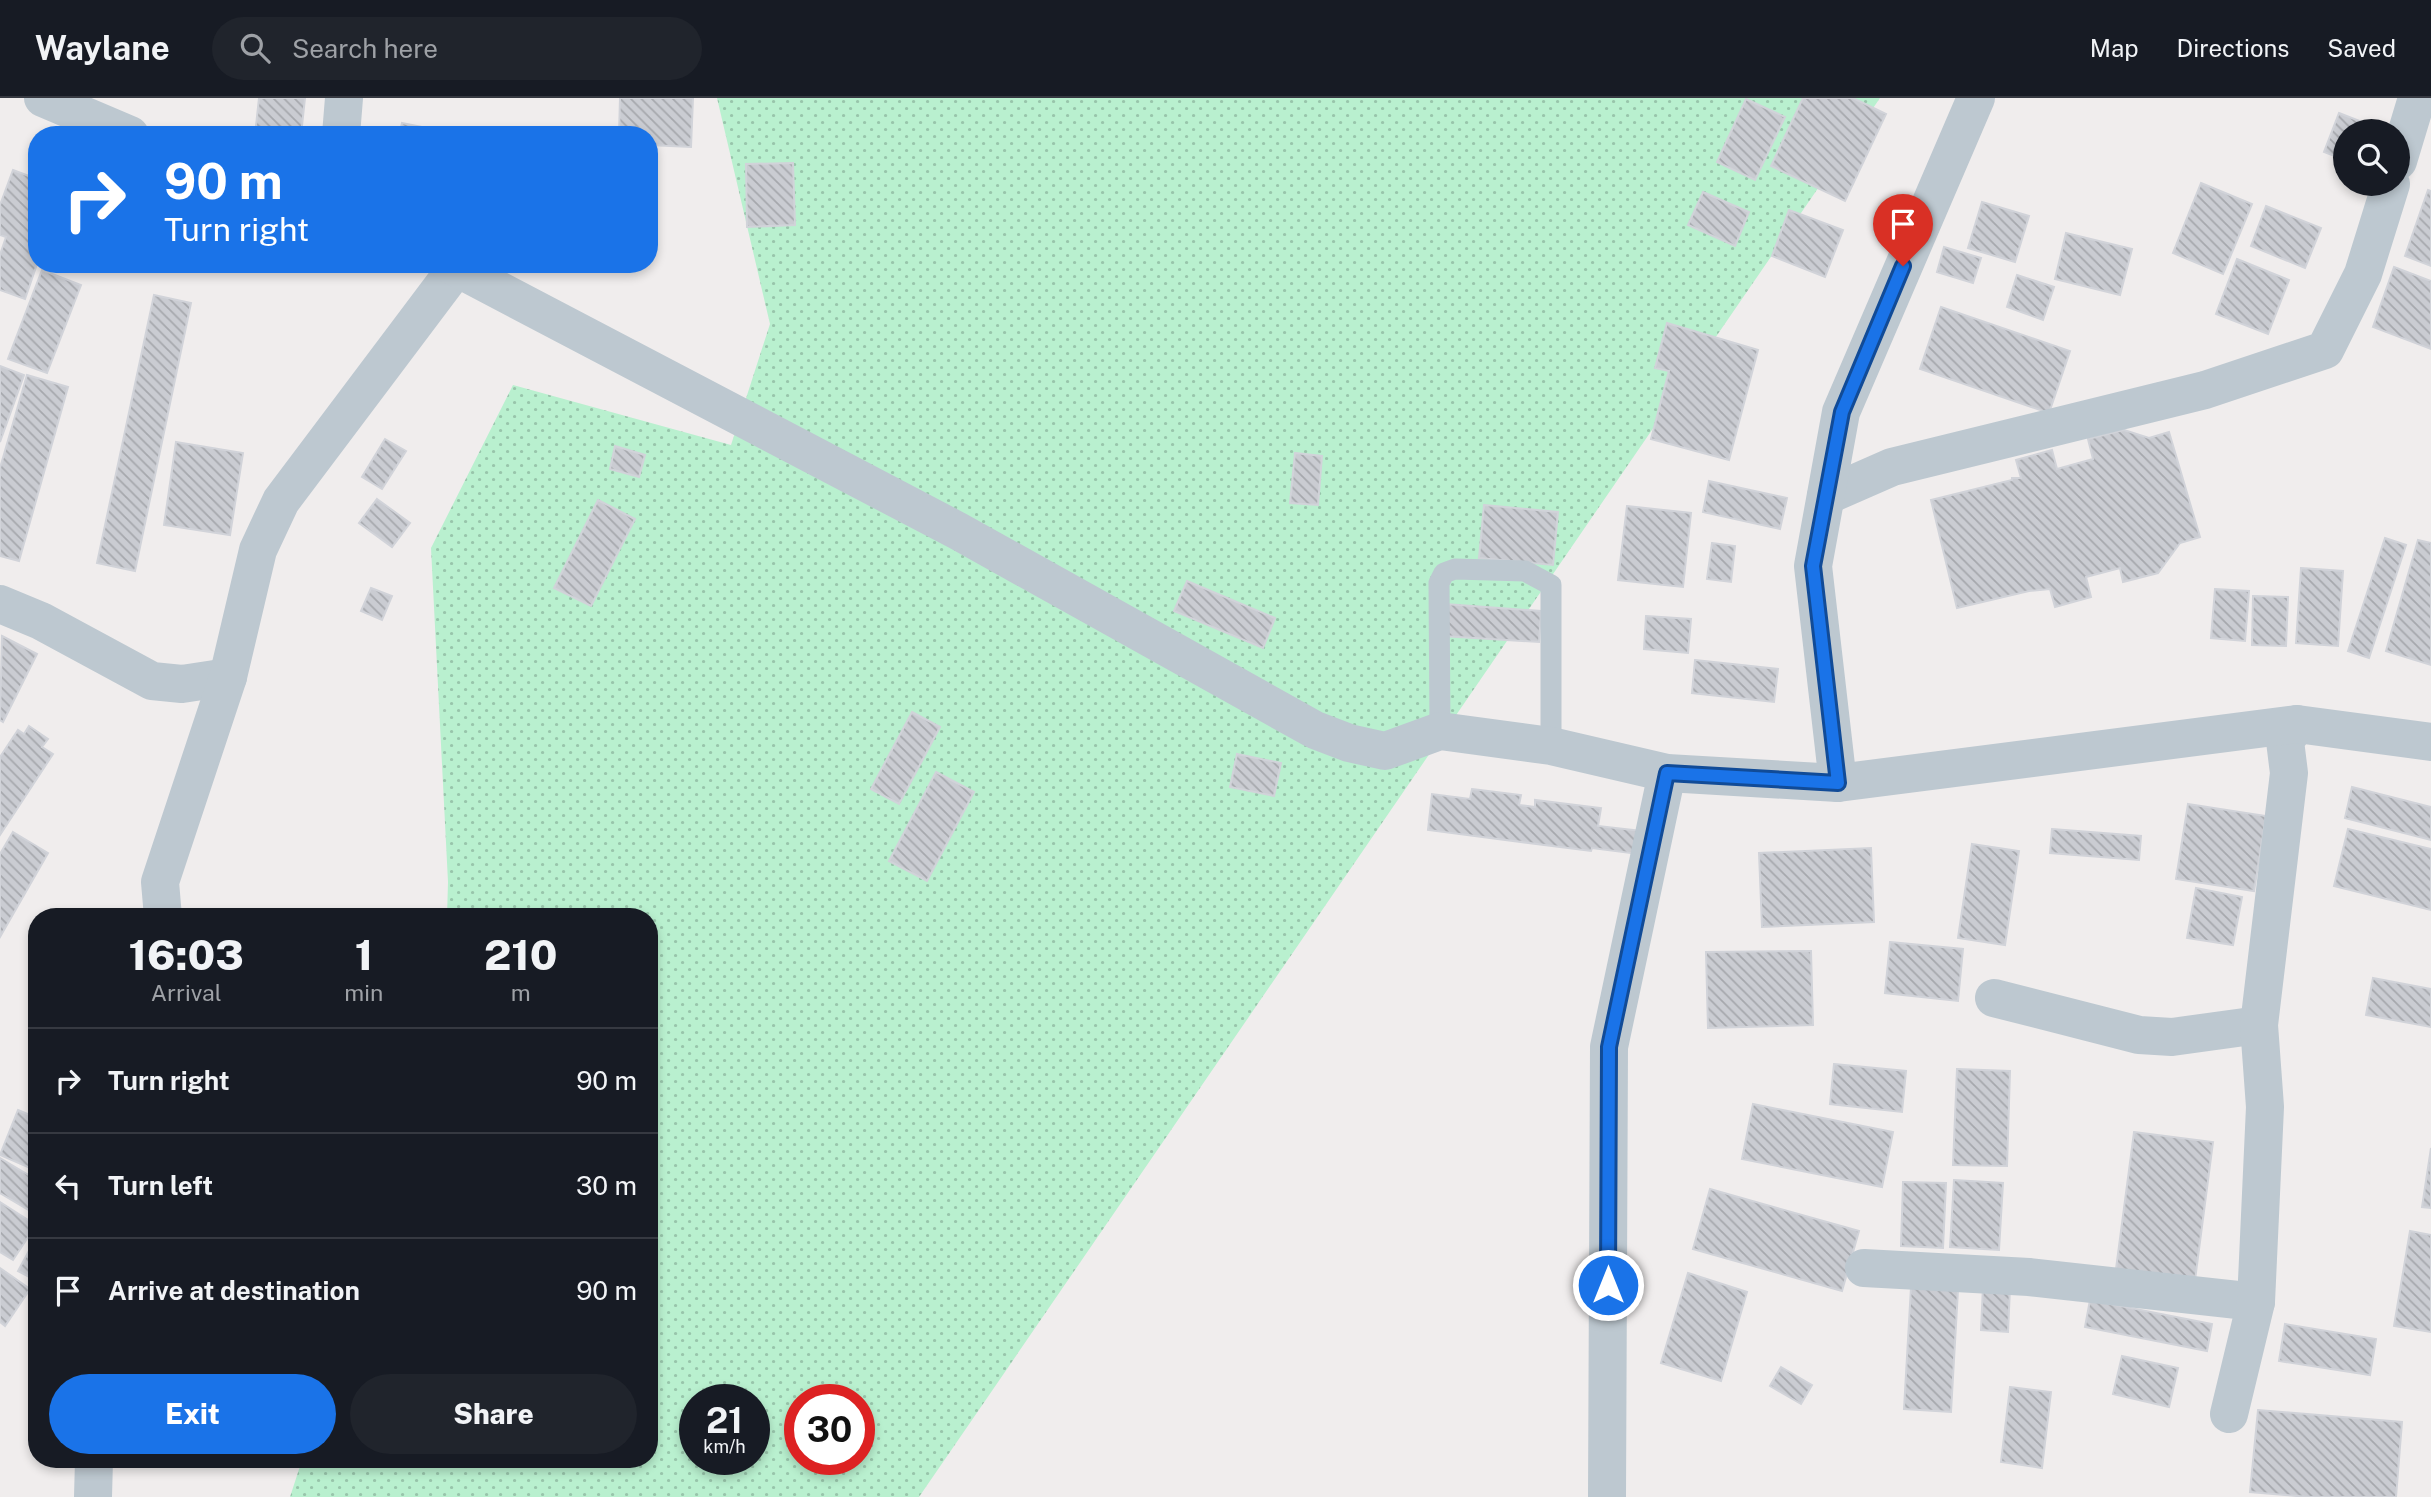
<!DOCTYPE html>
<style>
:root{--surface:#171b24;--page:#20242c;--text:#f1f3f6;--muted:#9ea1a6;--line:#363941;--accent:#1a73e8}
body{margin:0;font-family:"Public Sans",sans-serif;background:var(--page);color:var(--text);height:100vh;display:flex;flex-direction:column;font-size:26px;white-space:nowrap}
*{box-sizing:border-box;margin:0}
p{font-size:23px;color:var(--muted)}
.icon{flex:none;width:38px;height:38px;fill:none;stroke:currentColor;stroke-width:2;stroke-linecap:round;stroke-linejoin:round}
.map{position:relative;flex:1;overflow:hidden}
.sheet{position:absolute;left:28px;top:810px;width:630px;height:560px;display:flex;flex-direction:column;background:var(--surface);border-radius:28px;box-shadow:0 4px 10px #0003}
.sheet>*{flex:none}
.guide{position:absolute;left:28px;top:28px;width:630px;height:147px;border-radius:28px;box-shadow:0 4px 10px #0003;background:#1a73e8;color:#fff;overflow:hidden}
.tools{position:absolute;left:2333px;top:21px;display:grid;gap:14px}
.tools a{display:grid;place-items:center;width:77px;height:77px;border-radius:50%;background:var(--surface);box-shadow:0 4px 10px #0003;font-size:35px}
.speed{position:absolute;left:679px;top:1286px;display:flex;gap:14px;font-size:35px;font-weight:700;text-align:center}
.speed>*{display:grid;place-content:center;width:91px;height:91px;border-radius:50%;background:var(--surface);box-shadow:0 4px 10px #0003;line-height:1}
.speed small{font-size:18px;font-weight:400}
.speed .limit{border:10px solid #d22;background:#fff;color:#111}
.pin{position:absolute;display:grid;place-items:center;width:60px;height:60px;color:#fff;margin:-72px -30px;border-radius:50% 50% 50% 0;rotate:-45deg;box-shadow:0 0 7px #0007}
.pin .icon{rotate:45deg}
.me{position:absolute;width:77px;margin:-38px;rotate:0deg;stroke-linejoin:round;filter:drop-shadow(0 0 5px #0008)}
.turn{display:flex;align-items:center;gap:24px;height:147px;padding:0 21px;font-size:32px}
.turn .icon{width:91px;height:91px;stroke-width:2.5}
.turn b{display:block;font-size:49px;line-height:60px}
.eta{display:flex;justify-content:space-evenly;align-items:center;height:119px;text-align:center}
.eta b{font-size:42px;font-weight:800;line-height:49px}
.primary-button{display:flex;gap:14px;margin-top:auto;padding:14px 21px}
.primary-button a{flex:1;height:80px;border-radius:42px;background:var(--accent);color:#fff;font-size:28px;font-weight:800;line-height:80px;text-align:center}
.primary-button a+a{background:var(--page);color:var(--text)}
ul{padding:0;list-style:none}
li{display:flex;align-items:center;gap:21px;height:105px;padding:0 21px;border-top:2px solid var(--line)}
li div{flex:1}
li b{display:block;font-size:26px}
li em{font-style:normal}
header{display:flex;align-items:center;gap:42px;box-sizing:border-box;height:98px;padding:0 35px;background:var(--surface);border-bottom:2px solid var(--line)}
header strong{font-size:33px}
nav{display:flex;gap:38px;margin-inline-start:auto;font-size:24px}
.search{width:490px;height:63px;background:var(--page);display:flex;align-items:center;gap:18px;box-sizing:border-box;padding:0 24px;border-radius:38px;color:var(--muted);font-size:26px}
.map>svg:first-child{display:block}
</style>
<header>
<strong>Waylane</strong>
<div class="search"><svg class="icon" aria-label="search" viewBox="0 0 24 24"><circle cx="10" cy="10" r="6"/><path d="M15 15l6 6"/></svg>Search here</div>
<nav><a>Map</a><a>Directions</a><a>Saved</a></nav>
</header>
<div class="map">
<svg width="2431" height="1399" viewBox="0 0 2431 1399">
<defs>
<pattern id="green-dots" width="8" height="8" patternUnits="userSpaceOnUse" patternTransform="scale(1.75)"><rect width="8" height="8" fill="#b9f0cf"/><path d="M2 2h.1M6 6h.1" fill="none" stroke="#98c5ab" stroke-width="1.8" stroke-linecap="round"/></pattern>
<pattern id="building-back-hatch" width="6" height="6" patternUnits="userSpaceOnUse" patternTransform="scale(1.75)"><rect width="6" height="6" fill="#caccd2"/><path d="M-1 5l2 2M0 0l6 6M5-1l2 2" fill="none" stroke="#a6a8ad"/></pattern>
</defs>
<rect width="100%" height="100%" fill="#f0eded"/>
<!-- green -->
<path fill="url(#green-dots)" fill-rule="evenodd" d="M717,0h1163l-961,1399h-629l12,-37h347v-543h-202l1,-35 -17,-334 82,-163 218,60 39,-121zM695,1302h59v60h-59zM800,1302h59v60h-59z"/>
<!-- building -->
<g fill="url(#building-back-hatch)" stroke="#d1d3d9" stroke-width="2">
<path d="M259,0h46l-4,37h-46z"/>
<path d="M620,0h73l-2,49 -42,-2v-10h-30z"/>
<path d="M1803,0h50l33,16 -41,87 -74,-35z"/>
<path d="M1746,1l39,18 -30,63 -38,-18z"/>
<path d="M2339,15l46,18h-40v29l-21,-8z"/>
<path d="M402,25l55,11v1h-58z"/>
<path d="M793,65l2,62 -48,2 -1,-63z"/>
<path d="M13,72l24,9v85l-12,35 -25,-9v-35l6,-18 -6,-2v-30z"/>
<path d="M2201,85l51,21 -29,70 -50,-21z"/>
<path d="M2428,92l3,1v75l-26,-10z"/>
<path d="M1703,94l46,20 -14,34 -47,-21z"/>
<path d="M1982,104l47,14 -14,46 -47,-14z"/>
<path d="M2266,108l55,22 -16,40 -54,-22z"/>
<path d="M1789,112l54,20 -18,47 -53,-21z"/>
<path d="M2066,135l66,16 -12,46 -65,-16z"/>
<path d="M1944,149l37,11 -8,25 -36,-11z"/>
<path d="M2237,161l52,21 -21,54 -52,-20z"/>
<path d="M2394,169l37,14v68l-58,-22z"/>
<path d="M42,172l39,15 -34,88 -39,-14z"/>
<path d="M2017,177l37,12 -11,33 -36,-13z"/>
<path d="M154,197l37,8 -56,268 -38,-8z"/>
<path d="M1941,209l129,44 -21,62 -129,-44z"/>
<path d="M1667,225l91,27 -29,110 -78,-21 18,-68 -14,-3z"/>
<path d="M0,268l24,9 -24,67z"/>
<path d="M27,277l41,12 -49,174 -19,-5v-88z"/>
<path d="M2124,332l25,8 20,-6 31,105 -20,6 -22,30 -35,9 -3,-14 -34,9 5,20 -36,10 -5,-18 -21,2 -72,17 -26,-108 81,-20v-2h9l-5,-18 36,-10 5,19 36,-10 -5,-20z"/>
<path d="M385,341l21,12 -24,38 -20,-12z"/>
<path d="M176,344l67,11 -13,82 -66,-10z"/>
<path d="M615,348l30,9 -6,22 -29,-8z"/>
<path d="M1295,355l27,3 -4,49 -28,-2z"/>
<path d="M1709,383l78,17 -7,31 -77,-17z"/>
<path d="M377,401l33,24 -18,24 -33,-24z"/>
<path d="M598,402l37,19 -44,87 -37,-18z"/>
<path d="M1484,407l74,7 -5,53 -74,-7z"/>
<path d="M1627,408l64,7 -8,74 -65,-7z"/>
<path d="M2385,440l21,7 -37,113 -21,-7z"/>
<path d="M2418,442l13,3v122l-45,-14z"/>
<path d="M1712,445l23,3 -4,36 -24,-3z"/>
<path d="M2301,470l42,3 -5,75 -42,-3z"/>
<path d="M1187,483l88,37 -12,30 -89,-37z"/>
<path d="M371,490l21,8 -10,24 -21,-9z"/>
<path d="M2215,491l34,2 -4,50 -34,-3z"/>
<path d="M2253,498l35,1 -2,49 -34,-1z"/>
<path d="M1445,506l96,7 -2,31 -96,-6z"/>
<path d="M1646,518l45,3 -3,34 -44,-4z"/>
<path d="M2,538l35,18 -34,68 -3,-2z"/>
<path d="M1695,562l83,9 -4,33 -82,-9z"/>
<path d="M912,614l28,15 -41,77 -28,-15z"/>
<path d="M29,628l19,13 -6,8 11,7 -53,81v-78l18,-27 6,4z"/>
<path d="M1237,656l44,9 -7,33 -44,-9z"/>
<path d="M936,674l38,20 -47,89 -38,-20z"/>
<path d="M2352,689l79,20v33l-86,-22z"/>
<path d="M1472,691l49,6 -2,10 16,2v-7l66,8 -3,18 43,5 -3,23 -46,-6 -1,3 -163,-21 4,-36 38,5z"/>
<path d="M2188,706l78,12 -12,75 -78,-12z"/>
<path d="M2052,731l89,7 -2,24 -89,-7z"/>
<path d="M2348,731l83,20v61l-97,-24z"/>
<path d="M13,734l35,21 -48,84v-83z"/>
<path d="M1972,746l47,7 -14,94 -47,-7z"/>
<path d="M1871,750l3,74 -112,5 -3,-74z"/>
<path d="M2196,790l46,9 -9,48 -46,-7z"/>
<path d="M1890,844l73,7 -5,52 -73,-8z"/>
<path d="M1811,853l2,74 -105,3 -2,-76z"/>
<path d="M2373,880l58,11v38l-65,-12z"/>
<path d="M1834,966l72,7 -4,41 -72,-8z"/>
<path d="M1957,971l53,2 -3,95 -54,-1z"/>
<path d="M1753,1006l140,28 -11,55 -140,-28z"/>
<path d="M18,1012l19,8v53l-37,-16z"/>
<path d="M2134,1034l79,10 -18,138 -79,-11z"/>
<path d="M2431,1050v60l-9,-1z"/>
<path d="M0,1060l37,22v35l-37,-22z"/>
<path d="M1954,1082l49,3 -4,67 -49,-3z"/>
<path d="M1903,1084l43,1 -3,65 -42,-2z"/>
<path d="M1710,1091l149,42 -17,60 -149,-42z"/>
<path d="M0,1104l36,23 -23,35 -13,-8z"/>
<path d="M2410,1133l21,4v97l-37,-6z"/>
<path d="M37,1138v45l-19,-10z"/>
<path d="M0,1170l30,21 -25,37 -5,-4z"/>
<path d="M1688,1175l59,19 -26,89 -60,-18z"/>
<path d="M1983,1188l27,2 -2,44 -27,-2z"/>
<path d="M1911,1189l47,3 -7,122 -47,-3z"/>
<path d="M2090,1202l122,24 -5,27 -122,-24z"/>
<path d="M2285,1226l91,15 -6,36 -91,-14z"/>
<path d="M2122,1258l56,12 -9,39 -56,-13z"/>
<path d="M1781,1269l31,18 -11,19 -31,-18z"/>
<path d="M2010,1289l41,5 -9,76 -41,-6z"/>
<path d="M2258,1312l144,12 -6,75h-88l-58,-5z"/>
</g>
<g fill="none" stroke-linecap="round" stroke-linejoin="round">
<!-- service -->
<path stroke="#bdc8d0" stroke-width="21" d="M1440,633l-1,-148 5,-10 11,-4 70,2 26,14v161"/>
<!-- minor -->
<g stroke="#bdc8d0" stroke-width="38">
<path d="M341,37l3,-37"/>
<path d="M2398,63l19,-63"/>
<path d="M1826,398l66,-29 313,-77 120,-40 38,-76 28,-90"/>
<path d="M0,506l41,17 111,60 30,3 46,-7"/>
<path d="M1838,685l-25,-217 28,-154 135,-314"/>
<path d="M163,819l-3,-35 68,-205 30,-127 23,-49 176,-234"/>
<path d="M1994,900l145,37 33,2 87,-12"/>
<path d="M1864,1170l165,9 227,25"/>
<path d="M2229,1316l27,-112 9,-195 -6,-82 30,-252 -4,-32 12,-17"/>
<path d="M93,1399l1,-37"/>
<path d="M1607,1399l2,-450 58,-274"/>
</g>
<!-- tertiary -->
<g stroke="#bdc8d0" stroke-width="38">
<path d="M43,0l87,37"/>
<path d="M449,166l509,267 357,199 34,13 36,8 55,-20 111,15 116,27 171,10 459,-59 134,18"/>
</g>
</g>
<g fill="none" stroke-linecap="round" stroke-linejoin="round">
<!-- route casing -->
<g stroke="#114b97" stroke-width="18">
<path id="route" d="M1608,1187l1,-238 58,-274 171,10 -25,-217 29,-154 61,-146"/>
</g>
<!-- route -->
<use href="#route" stroke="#1a73e8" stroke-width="12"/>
</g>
</svg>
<div class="tools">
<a><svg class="icon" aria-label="search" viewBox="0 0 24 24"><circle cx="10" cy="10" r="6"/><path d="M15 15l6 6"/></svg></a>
</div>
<div class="speed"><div>21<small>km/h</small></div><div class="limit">30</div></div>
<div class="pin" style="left:1903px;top:168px;background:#d93025"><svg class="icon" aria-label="arrive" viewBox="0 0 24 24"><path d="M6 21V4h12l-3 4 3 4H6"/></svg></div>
<svg class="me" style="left:1608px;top:1187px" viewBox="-20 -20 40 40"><circle r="17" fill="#1a73e8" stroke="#fff" stroke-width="3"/><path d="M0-11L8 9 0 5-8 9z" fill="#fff"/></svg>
<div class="guide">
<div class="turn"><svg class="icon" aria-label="right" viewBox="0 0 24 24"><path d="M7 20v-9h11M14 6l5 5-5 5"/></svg><div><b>90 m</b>Turn right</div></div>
</div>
<section class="sheet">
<div class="eta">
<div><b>16:03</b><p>Arrival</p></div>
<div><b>1</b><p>min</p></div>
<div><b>210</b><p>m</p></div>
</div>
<ul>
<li><svg class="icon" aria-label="right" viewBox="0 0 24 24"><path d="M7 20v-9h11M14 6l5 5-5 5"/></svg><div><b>Turn right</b></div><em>90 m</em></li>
<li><svg class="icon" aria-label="left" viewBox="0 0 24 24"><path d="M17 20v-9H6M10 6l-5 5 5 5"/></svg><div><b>Turn left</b></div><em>30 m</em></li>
<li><svg class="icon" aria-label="arrive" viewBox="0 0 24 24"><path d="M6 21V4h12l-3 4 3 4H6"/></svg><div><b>Arrive at destination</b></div><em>90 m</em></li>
</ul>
<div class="primary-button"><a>Exit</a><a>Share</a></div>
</section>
</div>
